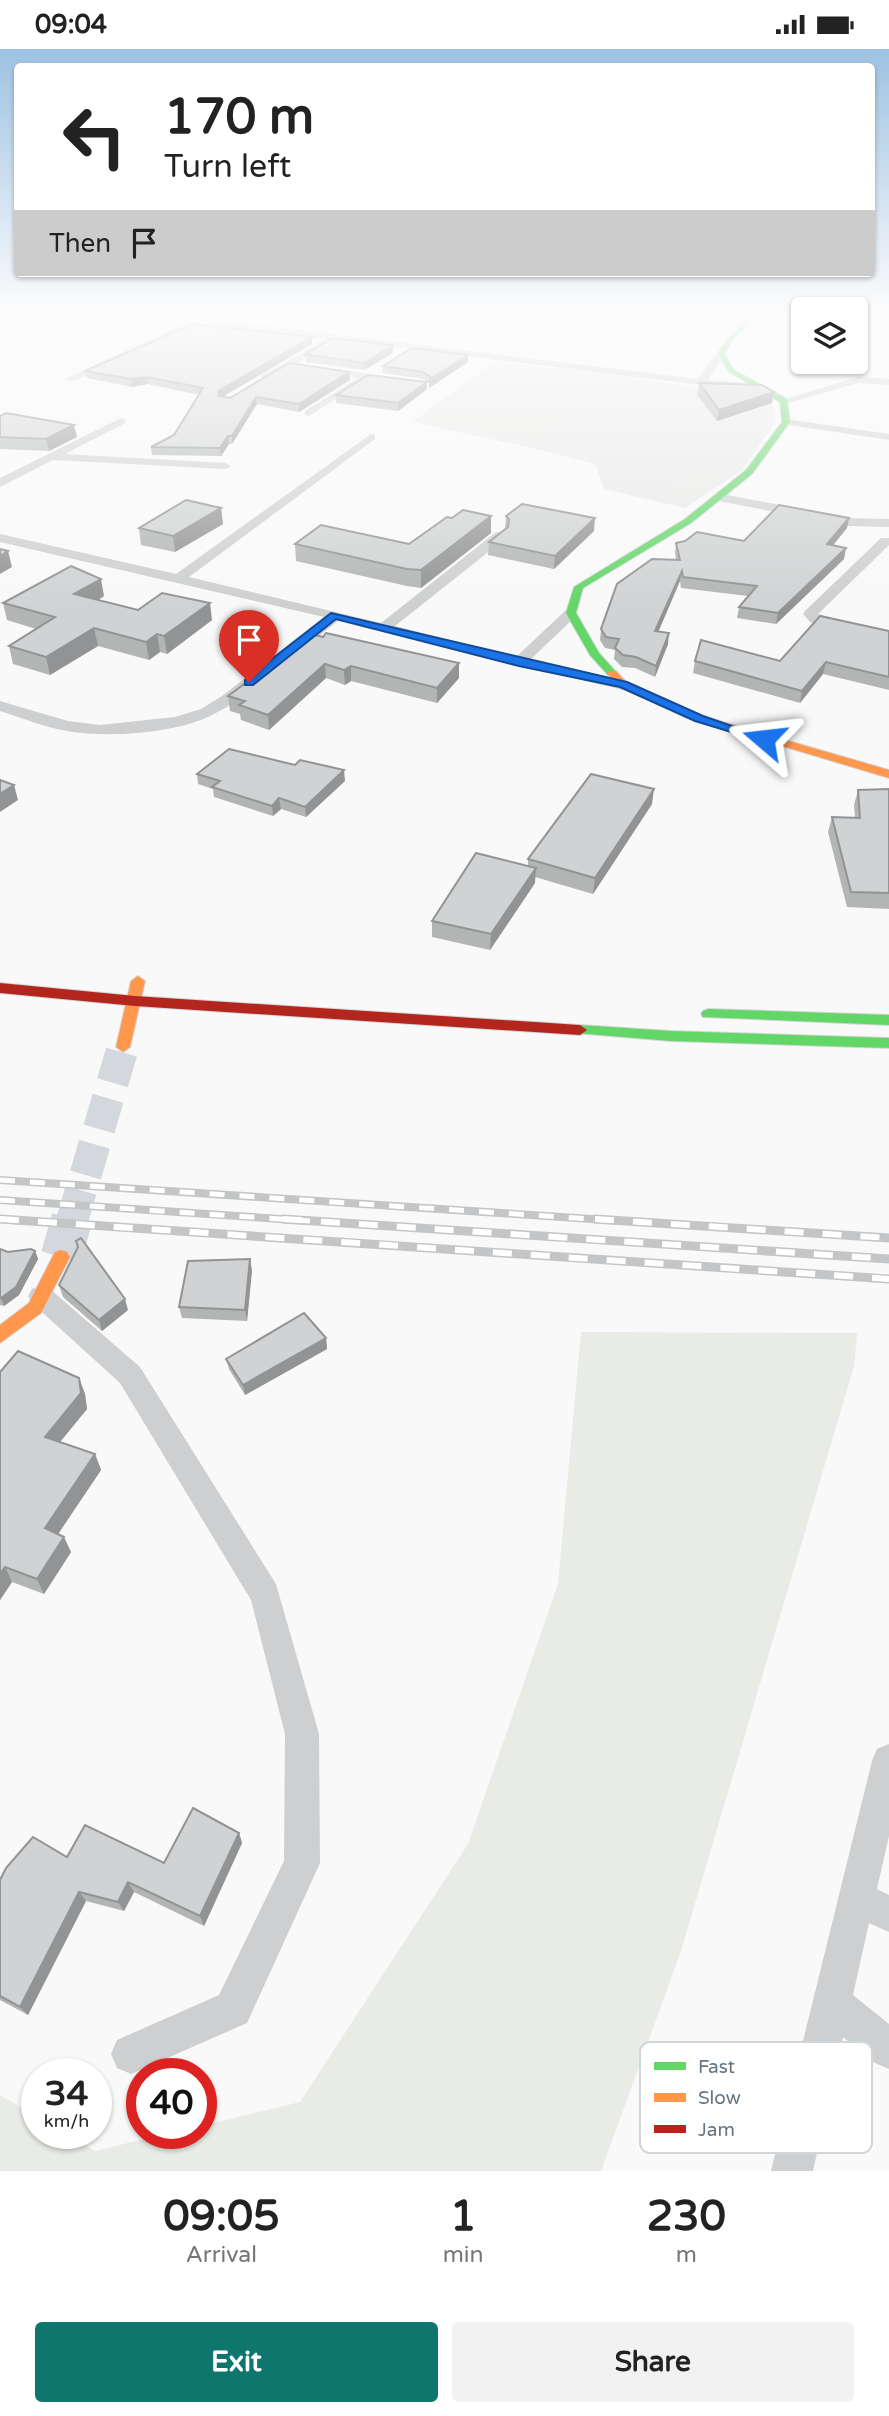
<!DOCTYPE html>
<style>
:root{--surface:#fff;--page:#f2f2f2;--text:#222;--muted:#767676;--accent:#0f766e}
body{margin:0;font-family:"Varela Round",sans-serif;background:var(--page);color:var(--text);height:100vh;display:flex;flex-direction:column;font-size:26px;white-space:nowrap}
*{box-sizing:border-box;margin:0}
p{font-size:23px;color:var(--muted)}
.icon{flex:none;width:38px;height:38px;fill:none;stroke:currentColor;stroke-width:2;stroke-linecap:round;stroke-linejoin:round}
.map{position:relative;height:2122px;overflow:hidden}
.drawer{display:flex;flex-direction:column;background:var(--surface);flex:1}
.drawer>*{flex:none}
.top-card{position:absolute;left:14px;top:14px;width:861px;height:214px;border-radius:7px;box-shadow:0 2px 5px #0004;background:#fff;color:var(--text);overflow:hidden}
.tools{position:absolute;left:791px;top:248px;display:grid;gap:14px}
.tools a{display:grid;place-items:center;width:77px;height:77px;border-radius:7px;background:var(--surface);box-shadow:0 2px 5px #0004;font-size:35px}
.speed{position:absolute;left:21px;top:2009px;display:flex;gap:14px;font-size:35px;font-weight:700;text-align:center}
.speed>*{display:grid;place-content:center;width:91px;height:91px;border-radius:50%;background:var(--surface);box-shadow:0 2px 5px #0004;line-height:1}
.speed small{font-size:18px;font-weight:400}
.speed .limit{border:10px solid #d22;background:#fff;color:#111}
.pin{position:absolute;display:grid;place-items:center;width:60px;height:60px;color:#fff;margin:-72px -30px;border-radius:50% 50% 50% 0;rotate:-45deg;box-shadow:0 0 7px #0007}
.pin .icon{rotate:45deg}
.me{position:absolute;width:77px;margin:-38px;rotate:287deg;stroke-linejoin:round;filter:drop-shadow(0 0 5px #0008)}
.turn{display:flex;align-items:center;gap:24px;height:147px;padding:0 35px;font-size:32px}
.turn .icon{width:91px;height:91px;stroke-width:2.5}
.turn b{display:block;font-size:49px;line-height:60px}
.then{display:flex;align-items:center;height:66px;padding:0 35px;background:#0003;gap:14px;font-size:26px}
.eta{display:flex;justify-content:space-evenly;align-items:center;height:119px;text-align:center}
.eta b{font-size:42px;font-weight:800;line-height:49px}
.button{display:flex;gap:14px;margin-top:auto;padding:14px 35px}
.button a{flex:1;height:80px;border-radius:7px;background:var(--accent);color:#fff;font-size:28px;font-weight:800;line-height:80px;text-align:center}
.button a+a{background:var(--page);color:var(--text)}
.status{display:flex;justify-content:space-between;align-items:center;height:49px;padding:0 35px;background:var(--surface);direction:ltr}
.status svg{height:19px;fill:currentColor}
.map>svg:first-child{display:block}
</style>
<div class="status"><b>09:04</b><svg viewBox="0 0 49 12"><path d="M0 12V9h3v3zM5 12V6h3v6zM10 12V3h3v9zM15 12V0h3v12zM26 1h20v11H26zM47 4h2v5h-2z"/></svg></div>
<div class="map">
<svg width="889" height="2122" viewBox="0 0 889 2122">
<rect width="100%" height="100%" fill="#f9f9f9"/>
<!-- built -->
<path fill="#e8e9e9" d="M494,313l119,12 160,27 2,21 -33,48 -57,38 -81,-19 -9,-25 -49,-13 -133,-29z"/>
<!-- green -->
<g fill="#e8ebe6">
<path d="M104,264l61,6 -16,9 -61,-7z"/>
<path d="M494,313l116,16 -71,63 -126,-19z"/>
<path d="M692,419l34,5 -27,25 -33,-5z"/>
<path d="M581,1283l276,1 -3,33 -173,585 -80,220h-601v-76l37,22v16h27l31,18 74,-18h32v-7l99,-24 168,-258 90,-260z"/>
</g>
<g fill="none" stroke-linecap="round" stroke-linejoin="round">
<!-- secondary-tunnel-far1 -->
<path stroke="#d4d8dc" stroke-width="32" stroke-dasharray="32 16" stroke-linecap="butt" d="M72,1172l51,-174"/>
<!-- secondary-tunnel -->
<path stroke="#d4d8dc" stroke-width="41" stroke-dasharray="41 20" stroke-linecap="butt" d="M61,1208l11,-38"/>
<!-- fast casing -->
<g stroke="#d5d6d7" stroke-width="2">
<g id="fast">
<path d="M756,261h7l-29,28 -10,15 10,17 53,29 3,23 -38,52 -61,49 -108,65 -7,25 23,40 18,20 -9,2 -18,-20 -24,-42 8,-26 111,-68 61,-49 36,-48 -2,-20 -51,-30 -11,-19 12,-17z"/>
<path d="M708,960l181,6v10l-186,-8 -2,-3 2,-3z"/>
<path d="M580,976l91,6 218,7v10l-218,-7 -96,-8 -2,-3z"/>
</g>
</g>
<!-- slow casing -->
<g stroke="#d5d6d7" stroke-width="2">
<g id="slow">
<path d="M608,622h8l11,12 76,33 186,54v8l-194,-58 -76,-33 -12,-14z"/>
<path d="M138,927l7,5 -15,66 -7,5 -7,-5 15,-66z"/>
<path d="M61,1201l6,2 3,5 -29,56 -41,30v-18l29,-22 26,-51z"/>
</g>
</g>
<!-- jam casing -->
<g stroke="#d5d6d7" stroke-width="2">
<path id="jam" d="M0,934l135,13 445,29 7,5 -7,5 -445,-29 -135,-13z"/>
</g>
<!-- street -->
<g fill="#cecfd0" fill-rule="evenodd">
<path d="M210,270l488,60 20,-28 3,-1 5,3 -18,27 51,4 5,3 -5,3 -58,-5 -364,-45 -72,41 -4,-1v-4l65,-37 -116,-14 -20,2 -116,54 -9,-2 120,-56z"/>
<path d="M319,317l77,12 5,3 -5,3 -29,-5 -58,37 -4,-1v-4l53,-33 -42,-7v-4z"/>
<path d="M858,328l31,2v6l-31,-2 -74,21 -5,-3z"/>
<path d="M121,369l4,1v4l-60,31 160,9 6,3 -6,3 -172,-9 -53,27v-9z"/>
<path d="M786,370l103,15v6l-107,-16 -1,-2z"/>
<path d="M371,385l4,1v4l-186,138 192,46 115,-91h10v6l-111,88 121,31 50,-47h10v6l-46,44 98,22 3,3 -3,3 -5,2 -285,-69c-37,28 -84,73 -124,93 -37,20 -107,24 -147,17 -23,-4 -45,-13 -67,-20v-10l68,20 32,4 75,-8 26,-8 21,-13 102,-79 -324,-75v-8l176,40z"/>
<path d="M717,444l131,25 41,1v8l-41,-1 -135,-26 -2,-3z"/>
<path d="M881,489h8v7l-71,69 71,18v8l-78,-17 -8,-9 2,-3z"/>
<path d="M41,1237l9,3 90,78 136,217 43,150 1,129 -73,160 -116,51 -14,-6 -6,-14 6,-14 102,-45 65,-134 1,-127 -34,-134 -131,-217 -88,-80 -4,-7 4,-7z"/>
<path d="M889,1695v92l-12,53 12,6v37l-20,-9 -16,72 36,29v45l-14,-6 -32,-26 -30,134h-42l101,-410 5,-12z"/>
</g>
<!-- fast -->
<use href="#fast" fill="#63d668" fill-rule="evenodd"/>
<!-- slow -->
<use href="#slow" fill="#ff974d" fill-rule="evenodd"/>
<!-- jam -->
<use href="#jam" fill="#b3261e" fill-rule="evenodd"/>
<!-- rail-far1 casing -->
<g stroke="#c3c5c6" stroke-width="8">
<g id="rail-far1">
<path d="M0,1131l622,41"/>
<path d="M0,1151l310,21"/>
<path d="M0,1170l23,2"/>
</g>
</g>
<!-- rail casing -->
<g stroke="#c3c5c6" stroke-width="9">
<g id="rail">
<path d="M0,1170l889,60"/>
<path d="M283,1170l606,40"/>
<path d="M595,1170l294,19"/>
</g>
</g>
<!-- rail-far1 -->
<use href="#rail-far1" stroke="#fff" stroke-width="5" stroke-dasharray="15" stroke-linecap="butt"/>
<!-- rail -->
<use href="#rail" stroke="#fff" stroke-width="6" stroke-dasharray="19" stroke-linecap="butt"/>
</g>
<!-- wall -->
<g fill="#b3b5b5">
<path d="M312,288v7l-90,53 8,1 119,-26 1,8 -51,32 -42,-8 -25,40h-3l-8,12 -69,-1 -1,-8 23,-12 25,-40 -51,-11 -16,3 -45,-9 -2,-7z"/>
<path d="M393,304l-29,17 -58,-8 -1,-8z"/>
<path d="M468,306v7l-39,26v-4l-2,-2v7l-29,22 -62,-8v-8l91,-13 -4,-3 -40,-6v-7z"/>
<path d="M699,334l73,20 -55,18 -20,-26z"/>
<path d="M0,367l77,21 -28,14 -49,-2z"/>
<path d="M221,459l2,16 -48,28 -34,-7 -2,-17z"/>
<path d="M506,467l88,15 -40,38 -66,-14 1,-13 16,-13z"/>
<path d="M847,479l-14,17 11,14 -68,65 -39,-6 2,-11 9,-11 -67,-8 -1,-7 -22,50 10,13 -13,33 -20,-9 -13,-1 -8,-8 1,-9 -10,-2 -5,-8 1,-11 75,-69 -1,-7 1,-10 68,-2z"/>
<path d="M491,484l-70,55 -14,-2 -111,-25 -1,-17h114z"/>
<path d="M104,547l-6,4 40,10 74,10 -45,34 -7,-2 -11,8 -51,-14 -48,29 -37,-11 -4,-18 27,-17 -29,-9 -4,-17z"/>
<path d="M889,582v59l-66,-16 -23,29 -107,-30 2,-12h85z"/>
<path d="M279,609l180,20 -22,25 -86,-22 -6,4 -19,-7 -57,52 -28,-10 -1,-6 -10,-3 -2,-15z"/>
<path d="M197,725l148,7 -39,36 -25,-8 -8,7 -59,-19 -1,-8 -15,-5z"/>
<path d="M889,740v120l-42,-2 -19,-75 4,-15h23l-1,-12 4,-15z"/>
<path d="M652,755l-59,90 -58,-17v6l-45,67 -58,-13v-16l96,-55v-7z"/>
<path d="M0,1200l8,3 27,-1 3,8 -19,36 -15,11 -4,-1z"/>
<path d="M252,1221l-5,51 -65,-3 -3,-11z"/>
<path d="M59,1236l69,25 -26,21 -39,-34z"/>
<path d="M326,1289l1,11 -82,46 -16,-26 -3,-10z"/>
<path d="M0,1323l79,6 6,16 2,15 -27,33 35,12 6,16 -43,64 13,18 -27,42 -32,-12 -12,18z"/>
<path d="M239,1784l3,10 -38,83 -70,-34 -10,19 -38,-10 -58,114 -28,-15v-120l67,-23 97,6z"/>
</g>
<!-- shaded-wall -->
<g fill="#929394">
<path d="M312,288v7l-93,55 -1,-8z"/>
<path d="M393,296v8l-29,17v-7z"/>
<path d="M468,306v7l-39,26v-8z"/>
<path d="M349,323l1,8 -51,32v-8z"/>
<path d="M147,328l1,7 -16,3 -1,-8z"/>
<path d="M427,333v7l-29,22v-8z"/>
<path d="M774,343l-2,11 -55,18 2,-11z"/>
<path d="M256,348l1,7 -25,40v-8z"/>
<path d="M74,376l3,12 -28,14 -3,-12z"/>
<path d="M228,387l1,8 -8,12 -1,-8z"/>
<path d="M221,459l2,16 -48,28 -2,-16z"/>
<path d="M491,467v17l-70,55v-18z"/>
<path d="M595,469l-1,13 -40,38 1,-13z"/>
<path d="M849,469l-2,10 -22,27 2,-11z"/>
<path d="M846,499l-2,11 -68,65 2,-11z"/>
<path d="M8,502l4,16 -12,7v-18z"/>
<path d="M682,522l-2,10 -26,61 1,-11z"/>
<path d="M101,530l3,17 -26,16 -4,-18z"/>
<path d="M210,554l2,17 -45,34 -3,-18z"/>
<path d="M94,579l4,18 -48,29 -4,-18z"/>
<path d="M669,584l-1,11 -13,33 1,-11z"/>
<path d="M157,585l3,18 -11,8 -3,-18z"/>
<path d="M826,613l-3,12 -23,29 2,-12z"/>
<path d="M459,614v15l-22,25v-15z"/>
<path d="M325,615l1,14 -57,52 -1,-15z"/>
<path d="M351,617v15l-6,4 -1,-15z"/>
<path d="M344,721l1,11 -39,36 -1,-10z"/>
<path d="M14,736l4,15 -18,12v-18z"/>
<path d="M654,740l-2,15 -59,90 2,-16z"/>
<path d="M279,749l2,11 -8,7 -1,-10z"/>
<path d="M536,819l-1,15 -45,67 1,-16z"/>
<path d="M35,1202l3,8 -19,36 -15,11 -3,-8z"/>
<path d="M250,1210l2,11 -5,51 -2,-11z"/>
<path d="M125,1250l3,11 -26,21 -3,-11z"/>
<path d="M326,1289l1,11 -82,46 -2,-10z"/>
<path d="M79,1329l6,16 2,15 -36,44 -6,-16z"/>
<path d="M95,1405l6,16 -49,73 -7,-15z"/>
<path d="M64,1488l7,15 -27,42 -7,-15z"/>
<path d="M5,1518l7,15 -12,18v-26z"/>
<path d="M239,1784l3,10 -38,83 -4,-10z"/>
<path d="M128,1833l6,10 -10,19 -6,-9z"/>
<path d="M79,1843l7,9 -58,114 -8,-8z"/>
</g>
<!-- building -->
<g fill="#d0d2d3" stroke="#929394" stroke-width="2">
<path d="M193,275l119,13 -94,54 1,5 11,2 59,-35 60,9 -50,32 -43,-7 -24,39h-4l-8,12 -69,-1 23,-12 29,-47 -56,-11 -16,2 -46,-8z"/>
<path d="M333,289l60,7 -29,18 -59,-9z"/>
<path d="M412,299l56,7 -39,25 1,-3 -7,-5 -40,-6z"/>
<path d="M368,326l59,7 -29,21 -62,-8z"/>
<path d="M699,334l63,2 12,7 -55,18z"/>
<path d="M6,364l68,12 -28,14 -46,-2v-21z"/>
<path d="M186,451l35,8 -48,28 -34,-8z"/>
<path d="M522,455l73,14 -40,38 -66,-14 19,-15 1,-8 -3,-3z"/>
<path d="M779,456l70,13 -22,26 19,4 -68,65 -39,-6 18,-21 -74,-9 -1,-6 -27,60 14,2 -13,33 -20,-9 -13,-2 -8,-7 4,-9 -13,-2 -5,-8 16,-45 35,-25 28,1 -4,-17 9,-2 12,-9 47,9z"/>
<path d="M463,461l28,6 -70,54 -14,-1 -112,-25 26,-19 88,19 38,-27 5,1z"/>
<path d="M0,500l8,2 -8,5z"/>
<path d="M71,517l30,13 -27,15 64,16 24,-17 48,10 -46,33 -7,-2 -11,8 -52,-14 -48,29 -37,-11 46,-29 -52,-14z"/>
<path d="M820,567l69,15v46l-63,-15 -24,29 -107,-30 6,-21 79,21z"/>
<path d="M326,584l133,30 -22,25 -86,-22 -7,4 -19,-6 -57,51 -29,-10 6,-4 -17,-5 51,-38 3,1 33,-24 8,2z"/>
<path d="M229,700l66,16 5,-5 44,10 -39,37 -26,-9 -7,8 -60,-19 8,-6 -23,-7z"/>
<path d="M591,725l63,15 -59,89 -67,-19z"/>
<path d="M0,731l14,5 -14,9z"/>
<path d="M889,740v104l-38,-1 -19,-75 28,1 -2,-28z"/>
<path d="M476,804l60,15 -45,66 -59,-13z"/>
<path d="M81,1189l44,61 -26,21 -40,-35 19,-38 -2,-6z"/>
<path d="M0,1200l8,3 23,-3 4,2 -19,36 -15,11 -1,-1z"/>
<path d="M250,1210l-5,51 -66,-3 9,-46z"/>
<path d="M304,1264l22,25 -83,47 -17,-26z"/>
<path d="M18,1302l61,27 2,15 -36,44 50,17 -50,74 19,9 -27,42 -32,-12 -5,7v-202z"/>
<path d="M193,1759l46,25 -39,83 -72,-34 -10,20 -39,-10 -59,115 -20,-11v-116l6,-12 27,-31 34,20 18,-32 79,38z"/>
</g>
<!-- sky -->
<linearGradient id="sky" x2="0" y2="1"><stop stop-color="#9dc2e2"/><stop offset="0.47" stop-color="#fcfcfc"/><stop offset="1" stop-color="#fcfcfc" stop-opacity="0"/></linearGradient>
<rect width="889" height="558" fill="url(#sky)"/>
<!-- route -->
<path fill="#1a73e8" stroke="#114b97" stroke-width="2" d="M331,564l296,69 76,34 66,23 -5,3 -69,-21 -75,-34 -101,-21 -183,-47 -83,66h-8v-5z"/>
<!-- legend -->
<rect x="640" y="1993" width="232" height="111" rx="10" fill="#fff" stroke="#d1d6da" stroke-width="2"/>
<rect x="654" y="2013" width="32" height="8" fill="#63d668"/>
<rect x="654" y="2044" width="32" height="9" fill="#ff974d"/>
<rect x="654" y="2076" width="32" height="8" fill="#b3261e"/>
<g font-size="19" fill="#657683">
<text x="698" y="2024">Fast</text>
<text x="698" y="2055">Slow</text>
<text x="698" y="2087">Jam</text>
</g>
</svg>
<div class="tools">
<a><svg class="icon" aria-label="layers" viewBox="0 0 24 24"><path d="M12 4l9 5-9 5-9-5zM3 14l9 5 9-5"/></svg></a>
</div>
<div class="speed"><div>34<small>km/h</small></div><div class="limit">40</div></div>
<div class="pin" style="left:249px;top:633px;background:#d93025"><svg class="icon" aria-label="arrive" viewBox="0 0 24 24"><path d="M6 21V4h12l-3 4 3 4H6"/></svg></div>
<svg class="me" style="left:764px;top:690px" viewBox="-20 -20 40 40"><path d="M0-17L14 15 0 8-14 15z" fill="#1a73e8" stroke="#fff" stroke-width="4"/></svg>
<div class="top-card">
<div class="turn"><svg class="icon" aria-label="left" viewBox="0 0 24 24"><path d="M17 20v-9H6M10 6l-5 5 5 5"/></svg><div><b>170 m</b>Turn left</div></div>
<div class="then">Then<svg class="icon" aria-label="arrive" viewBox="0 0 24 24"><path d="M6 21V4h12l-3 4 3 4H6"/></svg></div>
</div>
</div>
<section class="drawer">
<div class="eta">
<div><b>09:05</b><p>Arrival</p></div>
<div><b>1</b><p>min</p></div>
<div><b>230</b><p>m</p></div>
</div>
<div class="button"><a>Exit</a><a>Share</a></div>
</section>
